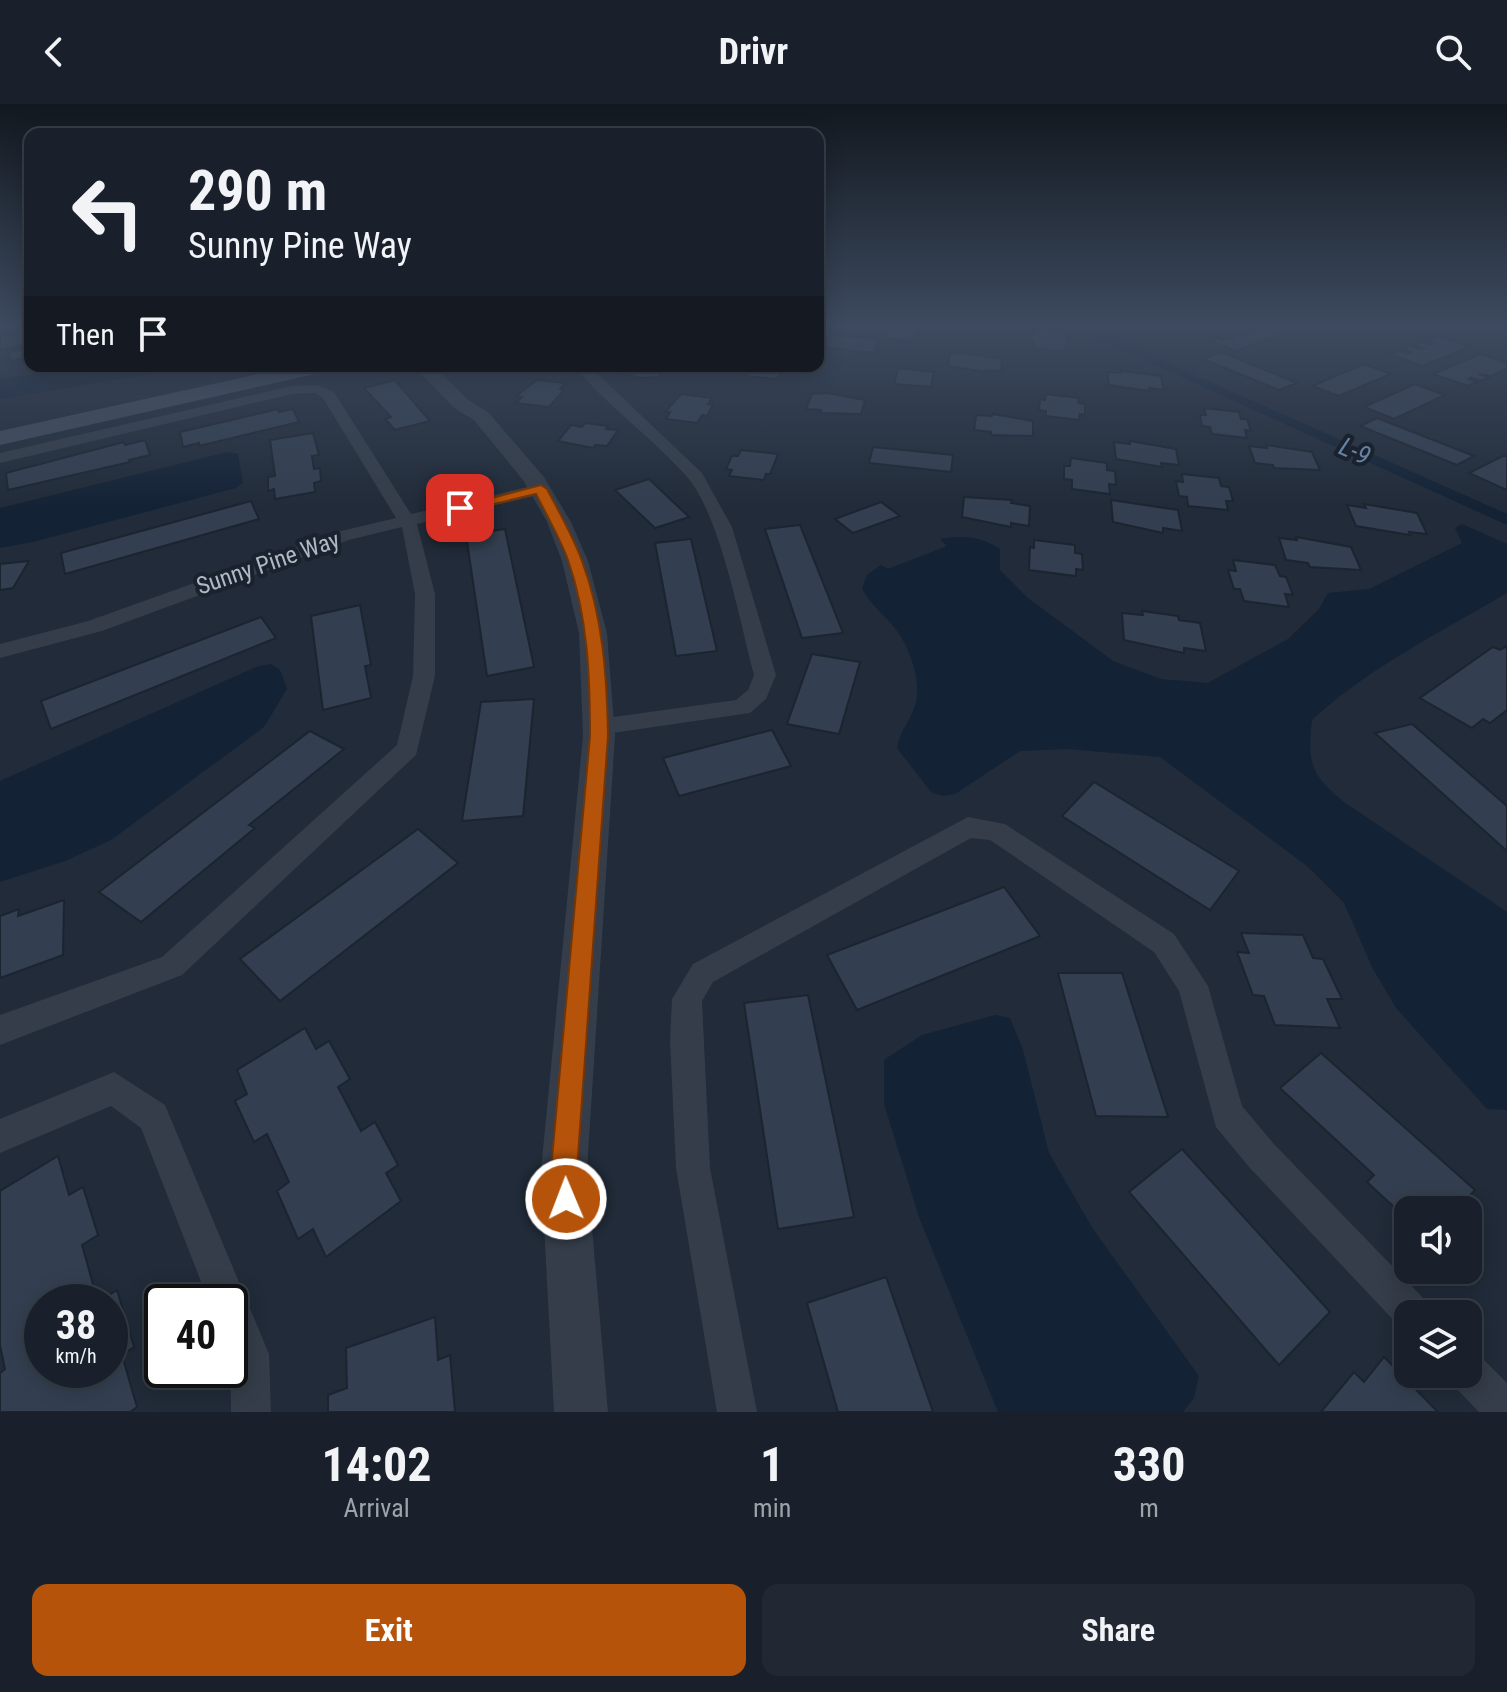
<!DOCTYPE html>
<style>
:root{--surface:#19202b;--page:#222833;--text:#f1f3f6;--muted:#9fa3a9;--line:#373e47;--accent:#b45309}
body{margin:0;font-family:"Roboto Condensed",sans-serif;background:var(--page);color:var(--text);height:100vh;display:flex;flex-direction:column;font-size:30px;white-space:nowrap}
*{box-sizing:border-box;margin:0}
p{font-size:26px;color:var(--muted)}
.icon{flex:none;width:44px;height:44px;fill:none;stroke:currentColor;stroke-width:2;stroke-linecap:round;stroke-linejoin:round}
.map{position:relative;height:1308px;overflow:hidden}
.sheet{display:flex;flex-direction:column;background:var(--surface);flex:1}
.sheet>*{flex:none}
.hud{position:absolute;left:24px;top:24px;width:800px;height:244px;border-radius:16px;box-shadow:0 4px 20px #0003,0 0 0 2px var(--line);background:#19202b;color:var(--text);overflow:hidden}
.tools{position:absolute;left:1394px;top:1092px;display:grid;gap:16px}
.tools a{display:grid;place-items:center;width:88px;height:88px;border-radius:16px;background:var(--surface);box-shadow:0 4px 20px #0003,0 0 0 2px var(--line);font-size:40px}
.speed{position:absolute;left:24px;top:1180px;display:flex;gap:16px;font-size:40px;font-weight:700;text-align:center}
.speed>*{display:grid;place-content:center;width:104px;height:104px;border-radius:50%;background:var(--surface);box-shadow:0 4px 20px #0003,0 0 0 2px var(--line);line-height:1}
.speed small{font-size:20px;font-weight:400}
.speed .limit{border:4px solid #111;border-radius:12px;background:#fff;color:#111}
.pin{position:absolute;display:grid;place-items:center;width:68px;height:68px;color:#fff;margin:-34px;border-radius:16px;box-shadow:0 4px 12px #0006}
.me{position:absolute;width:88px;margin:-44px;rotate:359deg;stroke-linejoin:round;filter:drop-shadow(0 0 6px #0008)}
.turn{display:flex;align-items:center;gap:28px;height:168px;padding:0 32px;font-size:36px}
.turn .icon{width:104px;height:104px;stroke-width:2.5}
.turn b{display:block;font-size:56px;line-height:68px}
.then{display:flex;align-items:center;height:76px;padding:0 32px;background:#0003;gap:16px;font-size:30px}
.eta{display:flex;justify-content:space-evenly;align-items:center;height:136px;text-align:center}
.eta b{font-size:48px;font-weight:700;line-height:56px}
.button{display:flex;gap:16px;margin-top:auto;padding:16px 32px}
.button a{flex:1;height:92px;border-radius:16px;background:var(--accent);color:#fff;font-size:32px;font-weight:700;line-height:92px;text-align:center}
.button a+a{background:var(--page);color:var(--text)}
header{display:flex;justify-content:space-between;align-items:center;height:104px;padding:0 32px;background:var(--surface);font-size:36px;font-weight:700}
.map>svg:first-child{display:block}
</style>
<header><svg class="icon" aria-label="back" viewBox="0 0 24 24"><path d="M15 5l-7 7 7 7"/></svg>Drivr<svg class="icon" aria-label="search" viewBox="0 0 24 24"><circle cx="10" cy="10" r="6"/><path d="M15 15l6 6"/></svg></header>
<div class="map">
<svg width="1507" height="1308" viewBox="0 0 1507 1308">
<rect width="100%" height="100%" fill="#212b39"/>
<!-- water -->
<g fill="#142236">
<path d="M87,262h110l-197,33v-20z"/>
<path d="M228,348l10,2 5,29 -7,5 -203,54 -33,6v-40z"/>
<path d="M1462,420l45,20v49c-66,39 -139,75 -195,127 -5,43 -1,55 32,82l163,110v198l-20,-1 -91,-101 -24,-41 -28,-64 -37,-37 -147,-109 -92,-8 -48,2 -65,43 -13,2 -11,-4 -34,-44c3,-18 15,-29 19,-46 5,-21 -6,-54 -19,-71 -11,-15 -26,-25 -35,-43l5,-13 14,-10 7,4 59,-23 -7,-7c23,-4 41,-3 60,10v21l28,28 85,63 48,18 47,4 80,-44 31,-30 9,-16 41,-4 93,-46 -7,-15z"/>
<path d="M271,560l9,6 7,19 -23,38 -153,113 -46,21 -65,21v-101l256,-114z"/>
<path d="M995,911l15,3 13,32 26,103 44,76 106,147 -5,22 -11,14h-185l-79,-195 -35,-113v-44l38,-25z"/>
</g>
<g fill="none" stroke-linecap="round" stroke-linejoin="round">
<!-- canal -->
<path fill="#142236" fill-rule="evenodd" d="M1065,220h15l427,190v11z"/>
</g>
<!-- building -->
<g fill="#333f50" stroke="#1c2430" stroke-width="2">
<path d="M886,220h32l-1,3h4l-8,14 -28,-3z"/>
<path d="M1212,220l-14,5 5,2 -8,3 -23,-9z"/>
<path d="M1268,221l19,7 -51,19 -25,-10 8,-3 7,2z"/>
<path d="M1034,225l30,3 5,14h-5l1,5 -30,-2 -5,-15h5z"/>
<path d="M30,227v12l-30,7v-13z"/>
<path d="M830,232l35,1 13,3 -3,12h-15l-35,-5z"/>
<path d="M1439,232l30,11 -47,19 -32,-12 9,-3 9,3 4,-2 -9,-3 8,-3 9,3 3,-1 -9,-3 8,-3 9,3 3,-1 -8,-3z"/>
<path d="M30,244v15l-3,1 -3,-6 -13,3 -2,-9z"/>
<path d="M1221,248l76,31 -18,7 -76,-31z"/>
<path d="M964,249l38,6 -1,12 -15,-1v2l-38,-6 2,-12z"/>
<path d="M1480,250l27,9v5l-15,8 -13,-2 10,3 -8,4 -10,-4 -3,2 9,3 -9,4 -35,-12z"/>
<path d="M1364,260l27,10 -52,22 -27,-10z"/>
<path d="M613,262h53l-7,11 -16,1 -34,-6z"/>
<path d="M746,262h41l-11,13 -30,-3 3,-6h-5z"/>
<path d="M898,264l36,4 -3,15 -37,-3z"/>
<path d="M1121,267l40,5 3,14 -15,-2v3l-40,-6 -2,-13 14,1z"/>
<path d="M395,276l35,41 -35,9 -10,-11 6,-2 -27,-29z"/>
<path d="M537,276l29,3 -6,6 4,1 -15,17 -33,-4 6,-6 -6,-1z"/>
<path d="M1415,280l30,11 -51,24 -30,-12z"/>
<path d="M827,289l38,7 -4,14 -41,-1 1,-3 -15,-1 6,-15z"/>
<path d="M681,290l31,4 -4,6 5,1 -6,11 -5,-1 -5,8 -31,-4 4,-7h-5z"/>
<path d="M1046,290l33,4 -1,5 7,1v11l-5,-1 -1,6 -33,-4v-5l-7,-1 1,-11 5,1z"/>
<path d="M1204,304l35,4 2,7h6l4,12 -6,-1 2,8 -35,-4 -2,-7 -8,-1 -2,-11h6z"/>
<path d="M278,305l1,3 14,-3 6,13 -100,24v-3l-16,4 -3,-15z"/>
<path d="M993,310l40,7v15l-42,-1v-3l-17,-2 2,-15 16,1z"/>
<path d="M1377,314l97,38 -17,9 -97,-39z"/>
<path d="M585,319l23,3 -2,3 12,1 -11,16 -12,-1 -2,3 -35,-7 13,-16 11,2z"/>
<path d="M313,329l6,22 -7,1 2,13 6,-1 1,13 -7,2 1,9 -40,7 -1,-10 -6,2v-14l7,-1 -5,-36z"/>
<path d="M145,336l5,15 -21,5 1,2 -122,28 -2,-17 118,-31 1,3z"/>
<path d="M1130,337l46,8 3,16 -18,-2 1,4 -46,-8 -2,-17 16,2z"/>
<path d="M1266,341l46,7 8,18 -46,-2 -1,-3 -18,-2 -6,-17 18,2z"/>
<path d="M873,343l80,8 -2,17 -82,-9z"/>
<path d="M741,346l37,4 -8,20h-4l-2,6 -35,-4 3,-6 -6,-1 6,-13h6z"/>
<path d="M1503,352h4v34l-38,-17z"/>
<path d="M1071,354l36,5v7l8,1 1,14 -7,-1 1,10 -38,-5v-9l-8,-1v-13h6z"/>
<path d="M1182,370l37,4 2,8 8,1 4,14h-7l2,9 -40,-4 -1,-9 -8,-1 -3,-15 7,1z"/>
<path d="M649,375l40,38 -34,11 -40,-38z"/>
<path d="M964,393l48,3 -1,3 19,3 -1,20 -18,-3v4l-49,-10z"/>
<path d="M1111,396l67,10 4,21 -19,-3v5l-50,-11z"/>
<path d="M251,397l8,18 -194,55 -4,-21z"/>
<path d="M881,398l19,14 -47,17 -18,-14z"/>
<path d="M1364,400l53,9 10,21 -18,-2 1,3 -54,-9 -9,-21 19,3z"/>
<path d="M800,421l43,108 -41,5 -37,-109z"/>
<path d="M505,425l29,138 -47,9 -21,-141z"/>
<path d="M1296,433l55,10 10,23 -51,-3 -2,-4 -22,-3 -7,-22 18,2z"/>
<path d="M691,435l26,112 -41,5 -21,-113z"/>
<path d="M1034,436l41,5v8l7,1 1,16 -7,-1v7l-47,-6 1,-23 4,1z"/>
<path d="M1233,456l42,5 5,11 6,1 7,18 -8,-1 4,13 -45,-6 -4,-12h-6l-6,-19 8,1z"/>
<path d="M29,457l-16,27 -13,2v-26z"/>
<path d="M360,501l11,60 -6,1 6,32 -48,12 -12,-94z"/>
<path d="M1142,507l36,5 1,4 21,3 6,28 -22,-3v5l-60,-13 -2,-27 21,2z"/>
<path d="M261,513l15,21 -225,91 -10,-28z"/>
<path d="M1507,542v64l-17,13 -7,-4 -11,9 -52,-30 73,-51 7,3z"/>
<path d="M812,550l48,8 -21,72 -52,-10z"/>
<path d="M534,595l-11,117 -61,5 19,-119z"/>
<path d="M1412,620l95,82v45l-132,-118z"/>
<path d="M772,626l19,36 -112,30 -16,-38z"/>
<path d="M310,627l34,18 -95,76 6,3 -114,94 -42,-30z"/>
<path d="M1094,678l145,89 -29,39 -148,-94z"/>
<path d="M418,725l40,34 -178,138 -40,-42z"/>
<path d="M1004,783l36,49 -183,74 -30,-55z"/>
<path d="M64,796l-1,55 -63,23v-62l19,-7 -1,7z"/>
<path d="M1241,829l62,2 10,23 10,1 19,40h-15l13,29 -65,-3 -11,-29 -11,-1 -16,-43 12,1z"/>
<path d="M1058,869h64l46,144 -72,-1z"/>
<path d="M808,891l46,222 -76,12 -34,-226z"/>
<path d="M305,924l11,21 13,-8 21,38 -12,8 23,44 14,-9 23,43 -12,8 15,28 -75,56 -13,-28 -15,10 -21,-48 12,-9 -22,-48 -13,8 -19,-41 12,-7 -10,-24z"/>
<path d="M1321,949l154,137 -19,20h-48v10l-41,-38 7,-7 -94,-87z"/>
<path d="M1182,1045l148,163 -51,53 -150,-173z"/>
<path d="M58,1052l11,39 14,-8 15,48 -16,10 16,57h-56v68h68v-68h-11l18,-12 17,57 -12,8 15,52 -7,5h-130v-39l5,-4 -5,-24v-154z"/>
<path d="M886,1173l47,135h-95l-31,-109z"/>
<path d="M435,1213l3,43 12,-5 5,57h-127v-17l19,-7 -1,-40z"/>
<path d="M1384,1253l54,55h-117l33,-40 10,10z"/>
</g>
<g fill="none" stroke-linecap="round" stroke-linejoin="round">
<!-- minor -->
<g fill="#343d49" fill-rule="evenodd">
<path d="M30,220v3l-30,6v-8z"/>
<path d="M574,262h15l113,107 30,54 44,148 -10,24 -16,14 -151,22 -8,-2 -4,-6 4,-6 8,-2 137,-19 12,-10 6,-15c-14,-52 -33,-157 -66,-197 -35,-40 -80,-71 -114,-112z"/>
<path d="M318,281l16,7 77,122 130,-30 9,5 -3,4 -130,31 18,70v82l-19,79 -234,220 -182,70v-30l162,-58 235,-212 16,-69 2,-82 -13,-67 -53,13 -247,91 -102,27v-14l88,-23 249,-89 59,-14 -73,-120 -8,-5 -23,1 -292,69v-10l292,-67z"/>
<path d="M968,713l37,7 169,110 34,52 34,120 31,37 153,158 6,13h-24v17l-8,-4 -151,-160 -33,-40 -37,-136 -25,-39 -164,-112 -19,-2 -258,144 -11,19 8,167 47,244h-40l-41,-244 -6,-127 2,-42 21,-35z"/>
<path d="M114,968l51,33 104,249 2,58h-40l-1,-110h-21l-68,-174 -30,-22 -111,47v-34z"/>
<path d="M1468,1248l14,6 25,25v29h-28l-25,-26 -5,-12h19z"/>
</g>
<!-- tertiary -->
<path fill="#343d49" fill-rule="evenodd" d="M414,262h20l34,34 20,12 56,65 27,45 17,39 19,72 8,103 -28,434 21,242h-54l-13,-242 42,-434 -4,-103 -17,-72 -15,-39 -24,-42 -49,-60 -20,-12z"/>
<!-- secondary -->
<path fill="#424c5c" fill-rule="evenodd" d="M295,262h40l-11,6 -324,73v-14z"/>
</g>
<!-- sky -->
<linearGradient id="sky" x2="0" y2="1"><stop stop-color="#12181f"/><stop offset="0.55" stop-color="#3d4a5f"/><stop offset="1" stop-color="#3d4a5f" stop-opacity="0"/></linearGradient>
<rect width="1507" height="403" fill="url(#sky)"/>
<!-- route -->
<path fill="#b45309" stroke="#753606" stroke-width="2" d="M541,381l6,4c12,23 26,47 35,72 21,56 25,116 26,175l-31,434 2,29 -4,9 -9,4 -10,-4 -4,-9 -1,-29 39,-434c0,-59 -2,-119 -22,-176 -8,-22 -21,-44 -32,-66l-76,18 -7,-4z"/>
<g text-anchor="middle" stroke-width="8" stroke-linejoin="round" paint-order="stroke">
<!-- far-street labels -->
<g font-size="24" fill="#afb8c6" stroke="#1a222e">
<text transform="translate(268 459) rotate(-19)" y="8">Sunny Pine Way</text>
</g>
<!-- far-water labels -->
<g font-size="26" font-style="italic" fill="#6782a5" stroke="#1a222e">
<text transform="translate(1355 347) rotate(24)" y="9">L-9</text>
</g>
</g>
</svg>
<div class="tools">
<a><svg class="icon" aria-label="sound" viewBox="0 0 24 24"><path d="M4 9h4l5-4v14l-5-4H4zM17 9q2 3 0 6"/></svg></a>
<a><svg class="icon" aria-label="layers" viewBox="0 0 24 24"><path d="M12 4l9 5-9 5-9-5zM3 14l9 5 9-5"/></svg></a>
</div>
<div class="speed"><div>38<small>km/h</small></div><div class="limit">40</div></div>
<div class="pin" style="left:460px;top:404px;background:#d93025"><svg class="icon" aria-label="arrive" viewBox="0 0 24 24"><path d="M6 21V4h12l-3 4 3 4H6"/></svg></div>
<svg class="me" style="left:566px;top:1095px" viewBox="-20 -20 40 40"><circle r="17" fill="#b45309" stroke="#fff" stroke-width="3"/><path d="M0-11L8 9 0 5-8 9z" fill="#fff"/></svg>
<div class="hud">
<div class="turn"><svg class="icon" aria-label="left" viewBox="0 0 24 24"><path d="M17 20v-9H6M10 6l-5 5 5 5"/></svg><div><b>290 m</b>Sunny Pine Way</div></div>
<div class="then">Then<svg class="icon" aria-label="arrive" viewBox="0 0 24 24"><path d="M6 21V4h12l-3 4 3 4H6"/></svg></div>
</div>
</div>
<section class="sheet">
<div class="eta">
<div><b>14:02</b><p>Arrival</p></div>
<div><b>1</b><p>min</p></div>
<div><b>330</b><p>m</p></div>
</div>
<div class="button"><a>Exit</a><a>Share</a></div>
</section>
